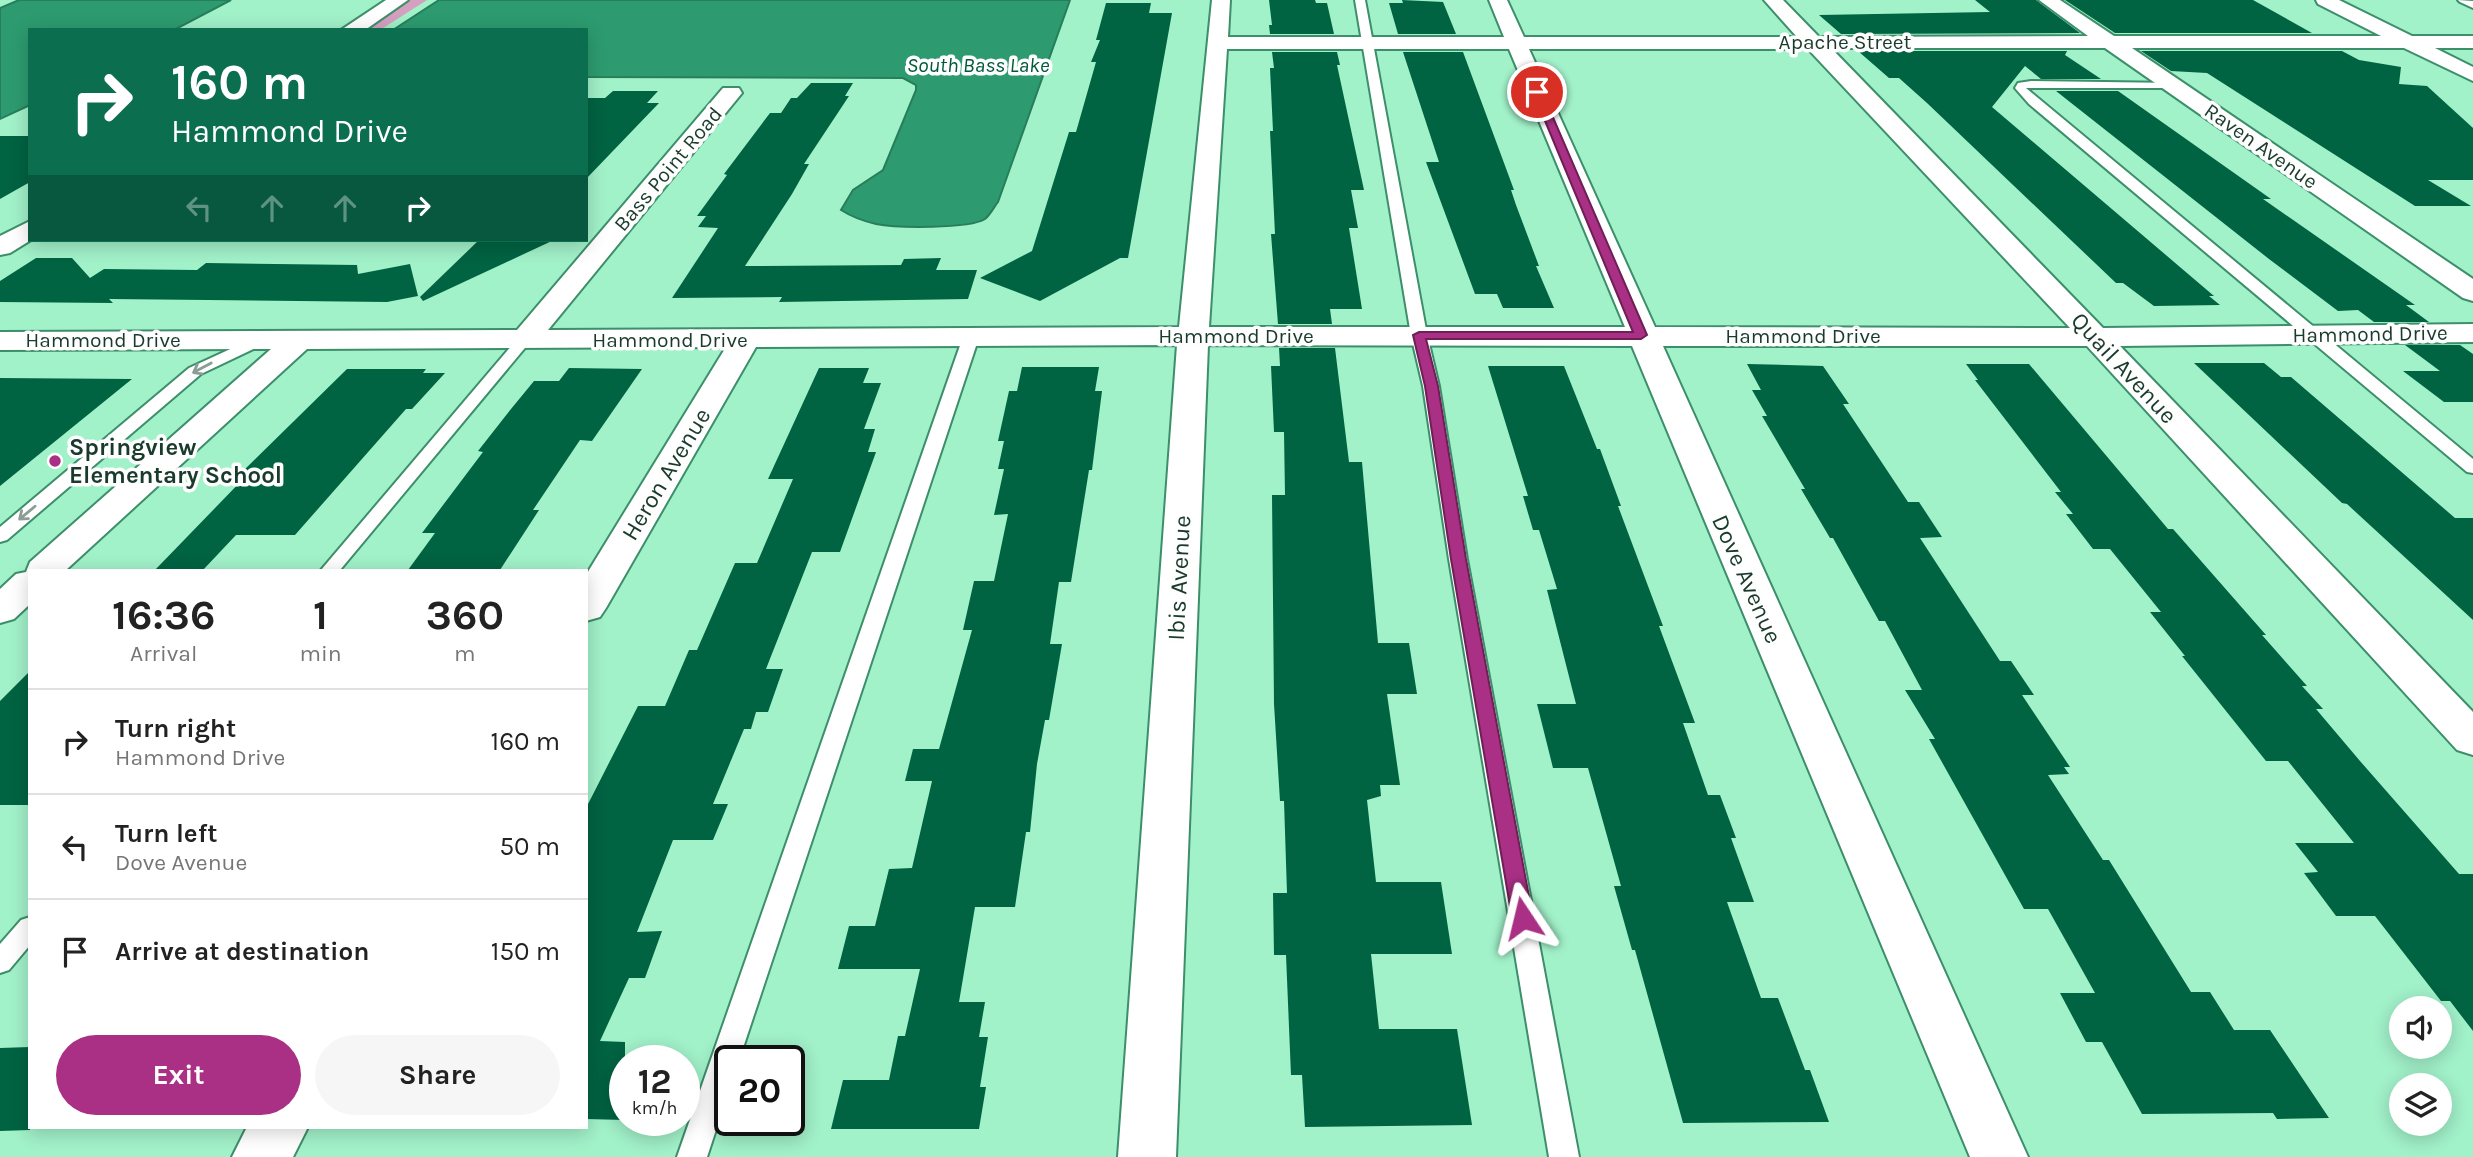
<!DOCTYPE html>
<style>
:root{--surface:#fff;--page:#f6f6f6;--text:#222;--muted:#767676;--line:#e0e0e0;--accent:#a93085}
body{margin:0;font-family:Karla,sans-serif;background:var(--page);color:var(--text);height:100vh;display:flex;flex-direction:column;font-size:26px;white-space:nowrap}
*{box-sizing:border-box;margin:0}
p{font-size:23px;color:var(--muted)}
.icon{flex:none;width:38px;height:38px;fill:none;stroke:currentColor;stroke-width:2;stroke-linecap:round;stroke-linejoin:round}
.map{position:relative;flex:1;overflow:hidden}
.drawer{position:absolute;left:28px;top:569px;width:560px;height:560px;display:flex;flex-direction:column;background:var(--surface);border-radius:0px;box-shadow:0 4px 18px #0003}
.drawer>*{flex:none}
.top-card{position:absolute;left:28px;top:28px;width:560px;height:214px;border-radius:0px;box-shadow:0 4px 18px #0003;background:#0b6e4f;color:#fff;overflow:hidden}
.controls{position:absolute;left:2389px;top:996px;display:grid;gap:14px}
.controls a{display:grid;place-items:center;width:63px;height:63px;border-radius:50%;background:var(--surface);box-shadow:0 4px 18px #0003;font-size:35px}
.speed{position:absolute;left:609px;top:1045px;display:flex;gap:14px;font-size:35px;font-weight:700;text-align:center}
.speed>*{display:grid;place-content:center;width:91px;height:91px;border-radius:50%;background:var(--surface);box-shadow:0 4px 18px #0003;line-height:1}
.speed small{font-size:18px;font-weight:400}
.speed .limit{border:4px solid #111;border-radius:10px;background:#fff;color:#111}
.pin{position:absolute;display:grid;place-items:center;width:60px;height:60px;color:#fff;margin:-30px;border:4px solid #fff;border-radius:50%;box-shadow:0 2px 7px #0007}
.me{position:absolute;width:77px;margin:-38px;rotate:350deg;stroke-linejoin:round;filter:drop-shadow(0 0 5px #0008)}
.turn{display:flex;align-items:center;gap:24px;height:147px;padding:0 28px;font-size:32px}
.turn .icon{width:91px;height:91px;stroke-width:2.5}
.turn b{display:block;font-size:49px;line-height:60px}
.lanes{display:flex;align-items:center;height:66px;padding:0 28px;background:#0003;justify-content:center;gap:35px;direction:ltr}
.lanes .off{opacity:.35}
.eta{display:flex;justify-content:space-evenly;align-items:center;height:119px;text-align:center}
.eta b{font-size:42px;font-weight:700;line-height:49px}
.action{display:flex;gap:14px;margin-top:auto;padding:14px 28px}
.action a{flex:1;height:80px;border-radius:42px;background:var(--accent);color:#fff;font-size:28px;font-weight:700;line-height:80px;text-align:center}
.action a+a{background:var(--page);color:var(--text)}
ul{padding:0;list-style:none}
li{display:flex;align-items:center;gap:21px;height:105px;padding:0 28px;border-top:2px solid var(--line)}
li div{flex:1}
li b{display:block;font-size:26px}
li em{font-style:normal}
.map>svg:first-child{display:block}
</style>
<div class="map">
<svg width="2473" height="1157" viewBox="0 0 2473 1157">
<rect width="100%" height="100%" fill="#a1f1c9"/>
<!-- green -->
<path fill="#d59fc0" d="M406,0h21l-47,30h-21z"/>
<!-- water -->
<g fill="#2d9b6f" stroke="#277e5b" stroke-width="2">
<path d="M19,0h212l-57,30h-144v75l-30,14v-111z"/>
<path d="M439,0h631l-72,202c-4,5 -8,13 -13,17 -16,10 -89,9 -109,5 -13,-3 -24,-7 -35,-14l12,-20 30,-20 33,-80v-5l-13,-7 -317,-1v-47h-193z"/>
</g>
<!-- building -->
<g fill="#006342">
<path d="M1269,0h46l1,3h11l7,31h-64l-1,-9h3z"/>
<path d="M1402,0l41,2 13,32h-58l-9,-31h14z"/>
<path d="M1975,0h61l44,33 -239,1 -22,-19 171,-3z"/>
<path d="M2065,0h188l59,33h-197z"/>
<path d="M1106,3h45l-2,10h23l-44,245h-8l-80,43 -60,-23 52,-27 37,-119h7l20,-70h-5l9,-22h-4z"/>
<path d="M1858,51h209l-2,4 36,24h-60l-16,-13 -33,41 222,189h-5l11,9 -66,1 -31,-23h-7l-189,-180 -28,-25h-10z"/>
<path d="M2141,51h201l17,9 42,7 -2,17 28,2 46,42v52h-45l43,26h-56l-208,-133 -36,-2z"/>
<path d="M1272,52h65l3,13h-3l27,125h-13l7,38h-9l13,81h-32l2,15h-54l-7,-90h4l-5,-103h3l-3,-63h4z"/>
<path d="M1403,52h60l51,138h-3l5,15 23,61h-3l18,42h-51l-6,-14h-22l-49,-132h13z"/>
<path d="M811,83h42l-8,13h4l-45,68h5l-17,30 -47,72 156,-1 3,-6 37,-1 -5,12h41l-9,29 -189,3 3,-5 -110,1 46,-70 -20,-1 8,-11h-9l30,-41 -3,-1 46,-61h11l10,-15h6z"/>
<path d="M613,91h45l-11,12h12l-73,76v-81h19z"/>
<path d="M2056,91h62l153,108h-8l152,106h-9l23,17h-55l-16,-12 -20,1 -69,-52z"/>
<path d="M0,136h30v46l-30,17z"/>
<path d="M479,240h75l-131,61 -3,-4z"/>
<path d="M36,258h36l18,20 14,-9 93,1 9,-7 151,2 1,9 52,-10 8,32 -31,6 -278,-3 4,4 -113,-1v-21z"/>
<path d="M2405,345h55l13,9v48h-29l-41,-31h37z"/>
<path d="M1279,348h56l14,114h13l16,181h31l8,51h-30l13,91h-20l1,11 -14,4 9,82h65l11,72h-81l8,75h78l15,96 -167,2 -3,-52h-11l-5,-120h-12l-1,-62h14l-3,-92h-4l-6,-97 -2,-209h13l-1,-63h-10l-3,-66h9z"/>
<path d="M2194,363h70l17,14h10l164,141h18v102l-126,-116 -5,-1z"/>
<path d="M1747,364l76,2 26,38h-6l65,98h11l23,35 -22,1 80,123h11l23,34h-12l48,72h-6l5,7 -21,1 55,85h6l82,132h19l24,38h36l59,88 -52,1 -4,-6 -131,1 -40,-72h-16l-26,-49h35l-47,-84h-24l-95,-170h6l-30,-49h17l-37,-69h-6l-46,-83h-3l-29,-49h4l-43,-73h5l-15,-26h9z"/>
<path d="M1966,364h63l139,165h5l93,106h-4l45,51h-5l21,23h-7l44,52 99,113h14v157l-23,-30h-9l-66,-85h-39l-32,-43 14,-1 -23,-29h59l-66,-82h-22l-84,-105h3l-35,-44h11l-51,-63h-17l-27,-35h7l-18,-22h6l-86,-112h3z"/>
<path d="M1488,366h76l33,83h3l21,57h-3l45,120h-4l36,97h-12l25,72h12l16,43h-5l23,64h-27l34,96h17l27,72h5l19,52 -146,1 -48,-173h-3l-18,-64h7l-33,-118h-35l-16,-64h39l-29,-114 10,-1 -18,-59h-6l-10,-34h5z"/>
<path d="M1022,367h77l-4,24h7l-10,79h-3l-18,112h-12l-9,62h12l-13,76h-4l-8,44 -7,68h-4l-11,75h-40l-16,95h26l-6,35h9l-8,50h6l-7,42h-148l12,-49h46l9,-44h7l15,-67h-82l11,-43h26l14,-57 23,-1 20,-87h-27l8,-32h26l33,-119h-9l11,-49h20l14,-67 -14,1 10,-46h-6l6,-28h-6l11,-50h8z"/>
<path d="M569,368l73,1 -50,72 -12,-1 -47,70h6l-39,60h-92l27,-37h-13l61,-81 -5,-1 33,-42 23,-28h25z"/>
<path d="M819,368h50l-6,15h18l-17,46h11l-7,23h8l-36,100h-28l-46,117h17l-15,43h-12l-5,17h-7l-31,75h15l-15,36h-40l-36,92 25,-1 -17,47h-16l-29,63 25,1v78l-39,-1v-311l52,-102h27l24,-56h8l38,-87h22l36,-84h-25z"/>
<path d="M347,369h79l-3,4h22l-33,36h-6l-111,126h-59l-33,35h-48l92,-95h-8z"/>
<path d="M0,378l132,1 -132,107z"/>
<path d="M30,671v134h-30v-104z"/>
<path d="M30,1047v83l-30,1v-83z"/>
</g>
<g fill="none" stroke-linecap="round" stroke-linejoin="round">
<!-- service casing -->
<g stroke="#3d8e6a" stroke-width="4">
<g id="service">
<path d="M1355,0h10l62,335 12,51 28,173 112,598h-30l-100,-598 -26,-173 -12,-51z"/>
<path d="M2458,0l15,1v7l-13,-6z"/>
<path d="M2031,81l145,2v4l-4,1h-146l447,371v14l-6,-1 -438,-368 -14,-16 3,-5z"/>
<path d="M971,332l8,5 -240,723h-9v27l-23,70h-30l286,-820z"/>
<path d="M263,334l5,2 3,3 -3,3 -67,32 -194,166 -7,2v-15l189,-159z"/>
<path d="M524,335l5,2 3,3 -3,3 -189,227h-19l198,-233z"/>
<path d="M30,917v28l-21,25 -9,3v-29l21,-24z"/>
</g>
</g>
<!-- minor casing -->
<g stroke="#3d8e6a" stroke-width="4">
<g id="minor">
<path d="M386,0h22l-43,30h-24z"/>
<path d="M1212,0h18l-2,37h276l-15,-37h18l17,37h273l-33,-37h19l36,37 269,-1 -49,-36h21l54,36h267l-63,-32 -2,-4h23l73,36h61v12h-38l38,19v14l-69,-33h-272l341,231v22l-10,-3 -358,-250h-274l272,280 370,-4v18l-353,4 353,366v43l-16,-5 -370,-404h-424l365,811h-58l-338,-811 -424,-1 -32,812h-58l59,-812 -421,2 -150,261 -6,9 -14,4v-46l140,-228 -419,2 -241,221h-36v34l-16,15 -14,4v-34l16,-15 10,-2 4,-10 241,-213 -271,1v-18l517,-2 206,-242h16l3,5 -194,237 631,-3zM1227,49h282l116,278h-416zM1529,49h279l262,279 -415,-1z"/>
<path d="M30,221l1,19 -21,13 -10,2v-19z"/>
<path d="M247,1127h61l-15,30h-61z"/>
</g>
</g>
<!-- service -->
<use href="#service" fill="#fff" fill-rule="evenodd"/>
<!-- minor -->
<use href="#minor" fill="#fff" fill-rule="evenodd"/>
</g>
<!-- one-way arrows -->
<defs><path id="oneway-shaft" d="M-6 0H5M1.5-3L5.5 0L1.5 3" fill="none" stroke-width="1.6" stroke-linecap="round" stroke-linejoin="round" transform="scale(1.75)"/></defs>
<g stroke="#8c9d96">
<use href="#oneway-shaft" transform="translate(202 368) rotate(152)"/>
<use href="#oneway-shaft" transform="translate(27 513) rotate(140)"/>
</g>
<!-- route -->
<path fill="#a93085" stroke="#6e1f56" stroke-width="2" d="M1537,89l5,3 105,243 -6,4h-215l12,47 28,173 67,359 -3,6 -7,3 -7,-3 -4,-6 -61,-359 -26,-173 -12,-51 6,-3h214l-100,-240z"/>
<!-- markers -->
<circle fill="#a93085" stroke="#fefefe" stroke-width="2.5" cx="55" cy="461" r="7"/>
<g text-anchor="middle" stroke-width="7" stroke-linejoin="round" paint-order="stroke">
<!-- far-street labels -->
<g font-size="21" fill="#1a3b2c" stroke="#fefefe">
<text x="1845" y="49">Apache Street</text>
<text transform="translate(2261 146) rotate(35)" y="7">Raven Avenue</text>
<text transform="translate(668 169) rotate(-50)" y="7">Bass Point Road</text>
<text transform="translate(2370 334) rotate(-1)" y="7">Hammond Drive</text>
<text x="1236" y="343">Hammond Drive</text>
<text x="1803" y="343">Hammond Drive</text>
<text x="103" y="347">Hammond Drive</text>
<text x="670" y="347">Hammond Drive</text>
</g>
<!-- far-water labels -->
<g font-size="21" font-style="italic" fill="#01593b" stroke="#fefefe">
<text x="978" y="72">South Bass Lake</text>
</g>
<!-- street labels -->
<g font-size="24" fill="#1a3b2c" stroke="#fefefe">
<text transform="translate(2124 368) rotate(47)" y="8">Quail Avenue</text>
<text transform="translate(666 474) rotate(-59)" y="8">Heron Avenue</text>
<text transform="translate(1179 578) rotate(-87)" y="8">Ibis Avenue</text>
<text transform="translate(1747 579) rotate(66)" y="8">Dove Avenue</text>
</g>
<!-- poi labels -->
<g font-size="24" font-weight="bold" fill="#1a3b2c" stroke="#fefefe" text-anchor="start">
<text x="69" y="455">Springview<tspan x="69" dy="28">Elementary School</tspan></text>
</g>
</g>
</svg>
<div class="controls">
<a><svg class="icon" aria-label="sound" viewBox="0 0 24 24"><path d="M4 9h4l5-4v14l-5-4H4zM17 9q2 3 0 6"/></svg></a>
<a><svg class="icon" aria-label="layers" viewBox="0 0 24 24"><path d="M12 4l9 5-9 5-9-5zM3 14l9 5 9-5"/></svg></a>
</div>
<div class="speed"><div>12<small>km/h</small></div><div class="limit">20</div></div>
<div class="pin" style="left:1537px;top:92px;background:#d93025"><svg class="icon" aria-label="arrive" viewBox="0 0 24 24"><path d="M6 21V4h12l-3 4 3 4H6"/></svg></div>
<svg class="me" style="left:1523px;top:918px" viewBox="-20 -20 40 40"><path d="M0-17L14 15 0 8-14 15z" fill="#a93085" stroke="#fff" stroke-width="4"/></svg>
<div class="top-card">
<div class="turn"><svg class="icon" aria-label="right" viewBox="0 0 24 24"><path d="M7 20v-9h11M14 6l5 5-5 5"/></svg><div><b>160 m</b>Hammond Drive</div></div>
<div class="lanes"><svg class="icon off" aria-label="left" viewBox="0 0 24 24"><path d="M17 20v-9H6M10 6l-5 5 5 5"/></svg><svg class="icon off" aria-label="ahead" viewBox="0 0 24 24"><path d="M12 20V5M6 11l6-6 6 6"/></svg><svg class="icon off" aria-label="ahead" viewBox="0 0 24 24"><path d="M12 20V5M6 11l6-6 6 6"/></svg><svg class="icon" aria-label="right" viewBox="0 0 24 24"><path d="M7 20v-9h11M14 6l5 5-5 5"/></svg></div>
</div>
<section class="drawer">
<div class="eta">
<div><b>16:36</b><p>Arrival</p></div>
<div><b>1</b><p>min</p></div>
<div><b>360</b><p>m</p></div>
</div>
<ul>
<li><svg class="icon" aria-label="right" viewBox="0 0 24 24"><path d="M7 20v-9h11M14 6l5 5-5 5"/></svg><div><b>Turn right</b><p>Hammond Drive</p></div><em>160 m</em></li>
<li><svg class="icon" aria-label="left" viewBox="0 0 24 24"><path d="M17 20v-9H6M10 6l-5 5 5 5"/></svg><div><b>Turn left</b><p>Dove Avenue</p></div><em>50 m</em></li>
<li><svg class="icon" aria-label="arrive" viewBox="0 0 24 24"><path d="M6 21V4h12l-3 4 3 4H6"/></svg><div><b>Arrive at destination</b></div><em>150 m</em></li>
</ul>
<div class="action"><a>Exit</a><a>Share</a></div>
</section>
</div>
